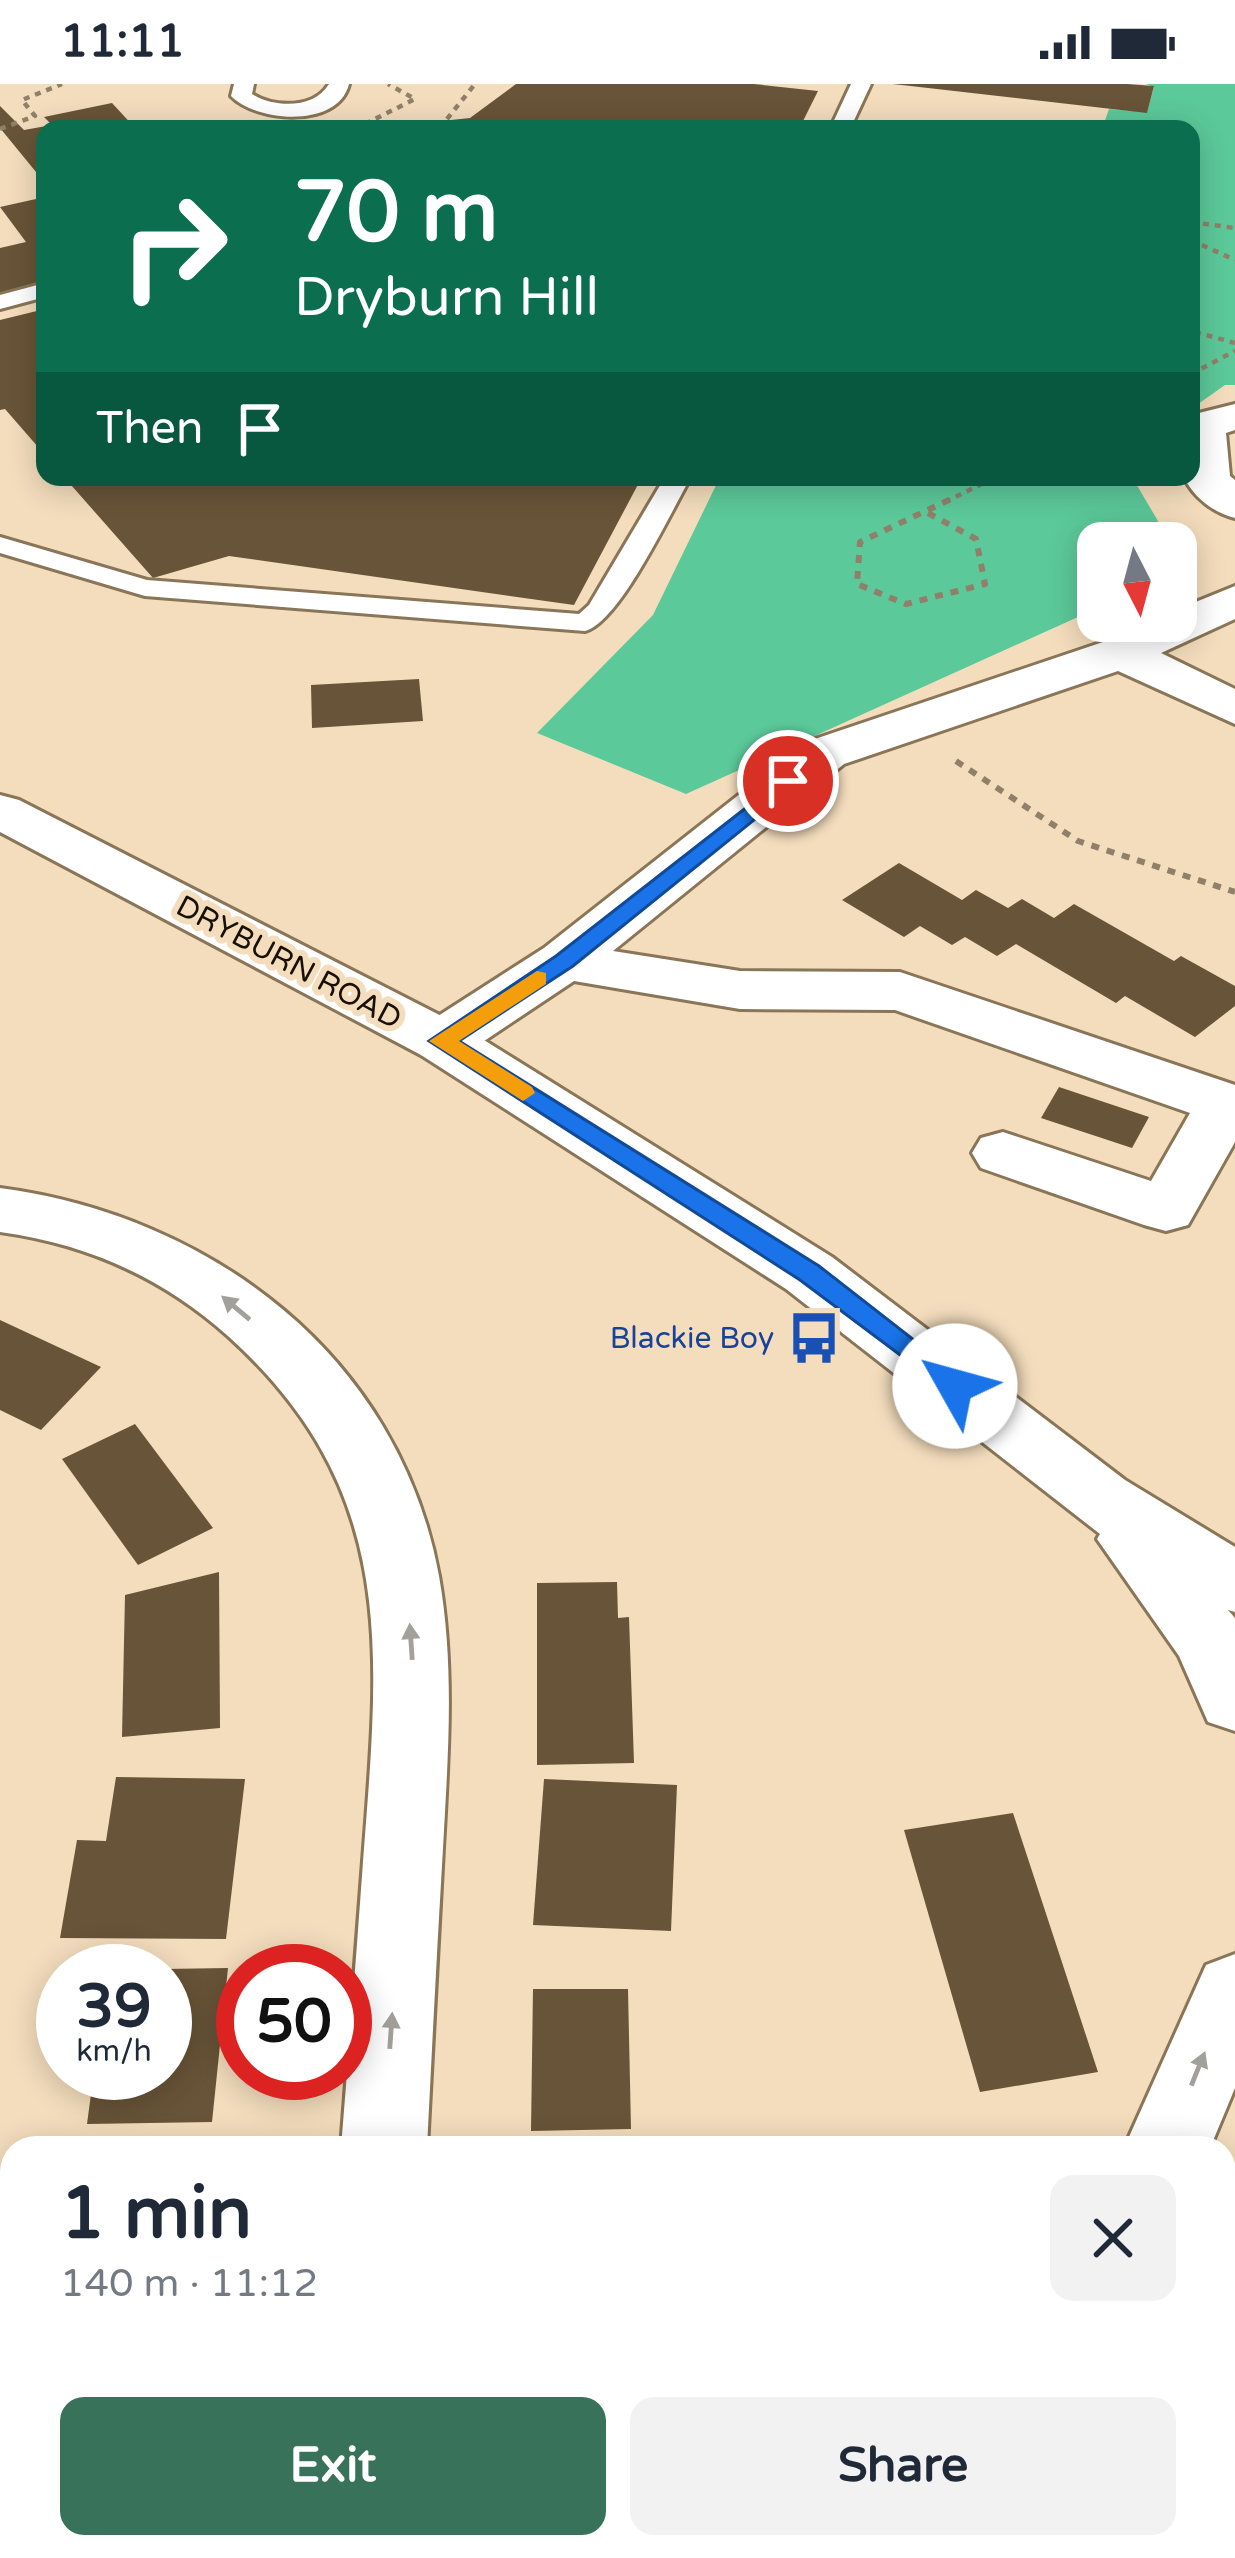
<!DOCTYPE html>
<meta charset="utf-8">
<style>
:root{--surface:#fff;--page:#f2f2f3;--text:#1f2937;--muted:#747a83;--accent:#38725a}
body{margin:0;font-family:"Varela Round",sans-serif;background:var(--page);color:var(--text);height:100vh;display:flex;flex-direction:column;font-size:45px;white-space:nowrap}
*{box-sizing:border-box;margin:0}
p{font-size:39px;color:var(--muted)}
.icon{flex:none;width:66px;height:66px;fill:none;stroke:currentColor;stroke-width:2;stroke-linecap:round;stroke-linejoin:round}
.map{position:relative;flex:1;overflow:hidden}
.details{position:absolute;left:0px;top:2052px;width:1236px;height:423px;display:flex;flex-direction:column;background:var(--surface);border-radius:36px 36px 0 0;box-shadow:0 6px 30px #0003}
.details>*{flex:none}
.top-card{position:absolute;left:36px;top:36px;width:1164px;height:366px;border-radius:24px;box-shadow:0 6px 30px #0003;background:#0b6e4f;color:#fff;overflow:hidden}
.needle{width:78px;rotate:174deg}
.fabs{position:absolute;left:1077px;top:438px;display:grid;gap:24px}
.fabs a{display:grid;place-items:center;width:120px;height:120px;border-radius:24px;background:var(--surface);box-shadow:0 6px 30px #0003;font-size:60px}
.speed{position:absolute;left:36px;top:1860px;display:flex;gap:24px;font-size:60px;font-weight:700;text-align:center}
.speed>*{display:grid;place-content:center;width:156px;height:156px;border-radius:50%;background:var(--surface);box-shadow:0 6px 30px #0003;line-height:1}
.speed small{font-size:30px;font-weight:400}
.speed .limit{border:18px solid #d22;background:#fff;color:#111}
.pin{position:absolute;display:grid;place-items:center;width:102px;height:102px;color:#fff;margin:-51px;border:6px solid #fff;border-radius:50%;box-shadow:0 3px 12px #0007}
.me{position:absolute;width:132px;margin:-66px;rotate:308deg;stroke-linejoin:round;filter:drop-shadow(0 0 9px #0008)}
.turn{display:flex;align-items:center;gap:42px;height:252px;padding:0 60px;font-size:54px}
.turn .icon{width:156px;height:156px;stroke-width:2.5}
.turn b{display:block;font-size:84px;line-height:102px}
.then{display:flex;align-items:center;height:114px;padding:0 60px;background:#0003;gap:24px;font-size:45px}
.round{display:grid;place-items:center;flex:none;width:126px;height:126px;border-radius:24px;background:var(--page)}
.headline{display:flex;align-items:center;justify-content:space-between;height:204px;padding:0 60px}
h1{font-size:72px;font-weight:700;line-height:90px}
.button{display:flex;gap:24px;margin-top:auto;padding:24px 60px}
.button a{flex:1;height:138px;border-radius:24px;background:var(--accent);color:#fff;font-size:48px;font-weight:700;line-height:138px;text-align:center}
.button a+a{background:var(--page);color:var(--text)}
.status{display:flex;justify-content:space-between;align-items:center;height:84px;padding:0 60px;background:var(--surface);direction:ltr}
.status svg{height:33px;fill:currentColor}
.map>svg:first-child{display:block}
</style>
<div class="status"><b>11:11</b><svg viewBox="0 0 49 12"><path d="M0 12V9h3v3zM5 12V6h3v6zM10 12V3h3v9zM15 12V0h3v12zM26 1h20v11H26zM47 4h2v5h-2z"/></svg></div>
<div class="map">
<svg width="1235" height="2474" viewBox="0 0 1235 2474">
<rect width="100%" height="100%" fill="#f4ddbd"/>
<!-- forest -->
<g fill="#5cc99a">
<path d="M1146,0h89v301h-10l-34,24v-280h-89l7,-20 38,3 7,-25z"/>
<path d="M720,393h412l39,66h-73v65l-412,186 -149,-61 116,-118z"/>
</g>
<!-- building -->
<g fill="#685438">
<path d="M516,0h238l64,7 -19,38h-386l19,-7 38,-4z"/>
<path d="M893,0h234l27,2 -7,27z"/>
<path d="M112,19l24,26h-91v54l-45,-55v-22l24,24 28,-5 -8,-8z"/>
<path d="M45,113v90l-45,11v-50l26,-6 -26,-35z"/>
<path d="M45,225v146l-40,-46 -5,1v-90z"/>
<path d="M64,393h578l-68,128 -345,-49 -76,22z"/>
<path d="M419,595l4,42 -111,7 -1,-43z"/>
<path d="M899,779l63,37 14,-10 32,18 14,-9 32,19 20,-14 100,57 7,-5 54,30v20l-40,31 -70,-41 -9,7 -100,-59 -19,12 -32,-19 -13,8 -32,-19 -16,11 -62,-37z"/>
<path d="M1059,1003l90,30 -17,31 -91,-30z"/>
<path d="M0,1236l101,47 -60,63 -41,-20z"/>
<path d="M135,1340l78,104 -75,37 -76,-106z"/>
<path d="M219,1488l1,156 -98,9 3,-142z"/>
<path d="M617,1498l1,36 11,-1 5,146 -97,2v-182z"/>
<path d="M116,1693l129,2 -19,160 -166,-1 17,-98 29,1z"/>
<path d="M544,1695l133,6 -6,146 -138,-6z"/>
<path d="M1013,1729l85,259 -118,20 -76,-262z"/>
<path d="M228,1884l-16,154 -125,2 6,-45h-25v-6h97v-104z"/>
<path d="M533,1905h95l3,140 -100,2z"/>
<path d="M12,2380v83h89l-15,11h-86v-85z"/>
</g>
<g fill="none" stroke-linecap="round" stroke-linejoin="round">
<!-- service casing -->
<g stroke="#897557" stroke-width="6">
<g id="service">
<path d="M234,0h20l-2,10c23,14 62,15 77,-10h20c-11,45 -93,38 -118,12z"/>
<path d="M851,0h20l-21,45h-20z"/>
<path d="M45,199v14l-45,12v-14z"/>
<path d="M665,393h26c-20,34 -71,145 -106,154l-440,-35 -145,-43v-16l147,43 432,34 10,-9z"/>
<path d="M1224,2401l11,5v52l-11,-5z"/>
</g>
</g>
<!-- minor casing -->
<g stroke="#897557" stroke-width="6">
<g id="minor">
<path d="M1235,320v26l-9,3 4,43 5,4v38c-21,-5 -42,-21 -51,-41h7v-62z"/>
<path d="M1235,502v33l-74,34 74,36v35l-117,-53 -274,93 -231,187 127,20 160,1 335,113v57l-47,83 -22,6 -22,-6 -163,-57 -9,-15 9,-15 22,-6 148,49 39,-68 -295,-103 -155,-1 -166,-28 -111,74 -21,5 -21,-5 -9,-14 9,-14 123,-79 262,-206 297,-100 48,-21h25v-11z"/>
<path d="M0,1104c212,28 399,169 439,388 16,90 9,181 4,272 -6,100 -11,200 -16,300h-86c8,-100 16,-200 23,-300 16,-206 31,-361 -136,-512 -66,-59 -141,-92 -228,-104z"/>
<path d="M318,2463h96l1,11h-96z"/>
</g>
</g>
<!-- tertiary casing -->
<g stroke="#897557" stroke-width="6">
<g id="tertiary">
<path d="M1235,1870v134l-25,60h-86l82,-183z"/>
<path d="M1235,2137v102l-11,5v-103z"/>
<path d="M635,2463h114l-5,11h-114z"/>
<path d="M969,2463h99l-5,11h-99z"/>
</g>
</g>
<!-- secondary casing -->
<g stroke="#897557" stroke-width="6">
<path id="secondary" d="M0,711l19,5 444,227 369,230 293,223 110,67v65l-7,-2 7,8v113l-27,-9 -29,-66 -82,-117 3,-5 -314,-245 -365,-234 -421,-223z"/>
</g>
<!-- path-far1 -->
<g stroke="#90806a" stroke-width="4.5" stroke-dasharray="6 6" stroke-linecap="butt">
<path d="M447,35l28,-35"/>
<path d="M365,40l50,-25 -27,-15"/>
<path d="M0,45l35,-13 -13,-16 40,-16"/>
<path d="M1191,138l44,6"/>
<path d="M1191,156l44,20"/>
<path d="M1195,248l40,11"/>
<path d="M1191,290l44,-23"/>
<path d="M945,418l51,-25"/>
</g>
<!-- path -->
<g stroke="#90806a" stroke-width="6" stroke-dasharray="8 8" stroke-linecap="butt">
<path d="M928,429l48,26 9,45 -79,20 -49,-20 3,-42 91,-43"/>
<path d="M956,677l122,80 157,51"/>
</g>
<!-- service -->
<use href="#service" fill="#fff" fill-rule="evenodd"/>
<!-- minor -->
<use href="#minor" fill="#fff" fill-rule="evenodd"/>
<!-- tertiary -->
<use href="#tertiary" fill="#fff" fill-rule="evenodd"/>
<!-- secondary -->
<use href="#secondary" fill="#fff" fill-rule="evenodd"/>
</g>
<!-- one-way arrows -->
<defs><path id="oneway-solid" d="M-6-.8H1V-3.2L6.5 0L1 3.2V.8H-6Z" transform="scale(3)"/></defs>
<g fill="#a39f9b">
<use href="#oneway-solid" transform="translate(236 1224) rotate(-140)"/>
<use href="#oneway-solid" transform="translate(411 1558) rotate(-94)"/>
<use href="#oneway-solid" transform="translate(391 1947) rotate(-86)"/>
<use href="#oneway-solid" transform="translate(1198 1985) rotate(-68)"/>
</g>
<!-- route -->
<path fill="#1a73e8" stroke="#114b97" stroke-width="3" d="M788,691l8,2v9l-223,180 -114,75 360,225 145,113 5,7 -5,7 -9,3 -155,-116 -371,-239 127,-85z"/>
<!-- slow -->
<path fill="#f59e0b" d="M537,887l9,2v11l-87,57 73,46 3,6 -12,8 -94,-60z"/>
<!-- icons -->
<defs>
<g id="bus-bare" transform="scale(4.14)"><path d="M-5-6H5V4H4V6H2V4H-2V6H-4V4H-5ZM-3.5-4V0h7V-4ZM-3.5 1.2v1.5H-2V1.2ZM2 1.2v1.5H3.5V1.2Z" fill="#1a4fb4" stroke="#f4ddbd" stroke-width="2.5" paint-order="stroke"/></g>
</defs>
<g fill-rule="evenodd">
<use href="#bus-bare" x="814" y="1254"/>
</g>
<g text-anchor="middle" stroke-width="12" stroke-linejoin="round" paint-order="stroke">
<!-- street labels -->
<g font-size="30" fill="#181005" stroke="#f4ddbd">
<text transform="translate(289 878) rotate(28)" y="10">DRYBURN ROAD</text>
</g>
<!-- transit labels -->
<g font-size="30" fill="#164399" stroke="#f4ddbd" text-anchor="end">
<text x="774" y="1264">Blackie Boy</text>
</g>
</g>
</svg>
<div class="fabs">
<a><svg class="needle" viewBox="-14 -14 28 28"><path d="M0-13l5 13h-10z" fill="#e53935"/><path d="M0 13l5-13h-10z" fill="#747a83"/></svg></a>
</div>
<div class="speed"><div>39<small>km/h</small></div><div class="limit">50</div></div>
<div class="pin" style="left:788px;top:697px;background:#d93025"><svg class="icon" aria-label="arrive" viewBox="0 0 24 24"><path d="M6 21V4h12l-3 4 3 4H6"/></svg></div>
<svg class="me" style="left:955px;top:1302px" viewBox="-20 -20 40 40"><circle r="19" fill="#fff"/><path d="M0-13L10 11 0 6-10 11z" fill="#1a73e8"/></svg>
<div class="top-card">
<div class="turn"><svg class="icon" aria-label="right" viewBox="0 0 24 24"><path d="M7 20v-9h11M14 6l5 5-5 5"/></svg><div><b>70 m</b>Dryburn Hill</div></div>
<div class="then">Then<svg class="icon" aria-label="arrive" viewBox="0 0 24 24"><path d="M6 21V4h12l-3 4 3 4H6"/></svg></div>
</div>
<section class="details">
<div class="headline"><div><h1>1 min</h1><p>140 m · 11:12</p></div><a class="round"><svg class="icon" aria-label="close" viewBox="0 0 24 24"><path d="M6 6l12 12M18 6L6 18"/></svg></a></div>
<div class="button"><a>Exit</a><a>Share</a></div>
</section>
</div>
